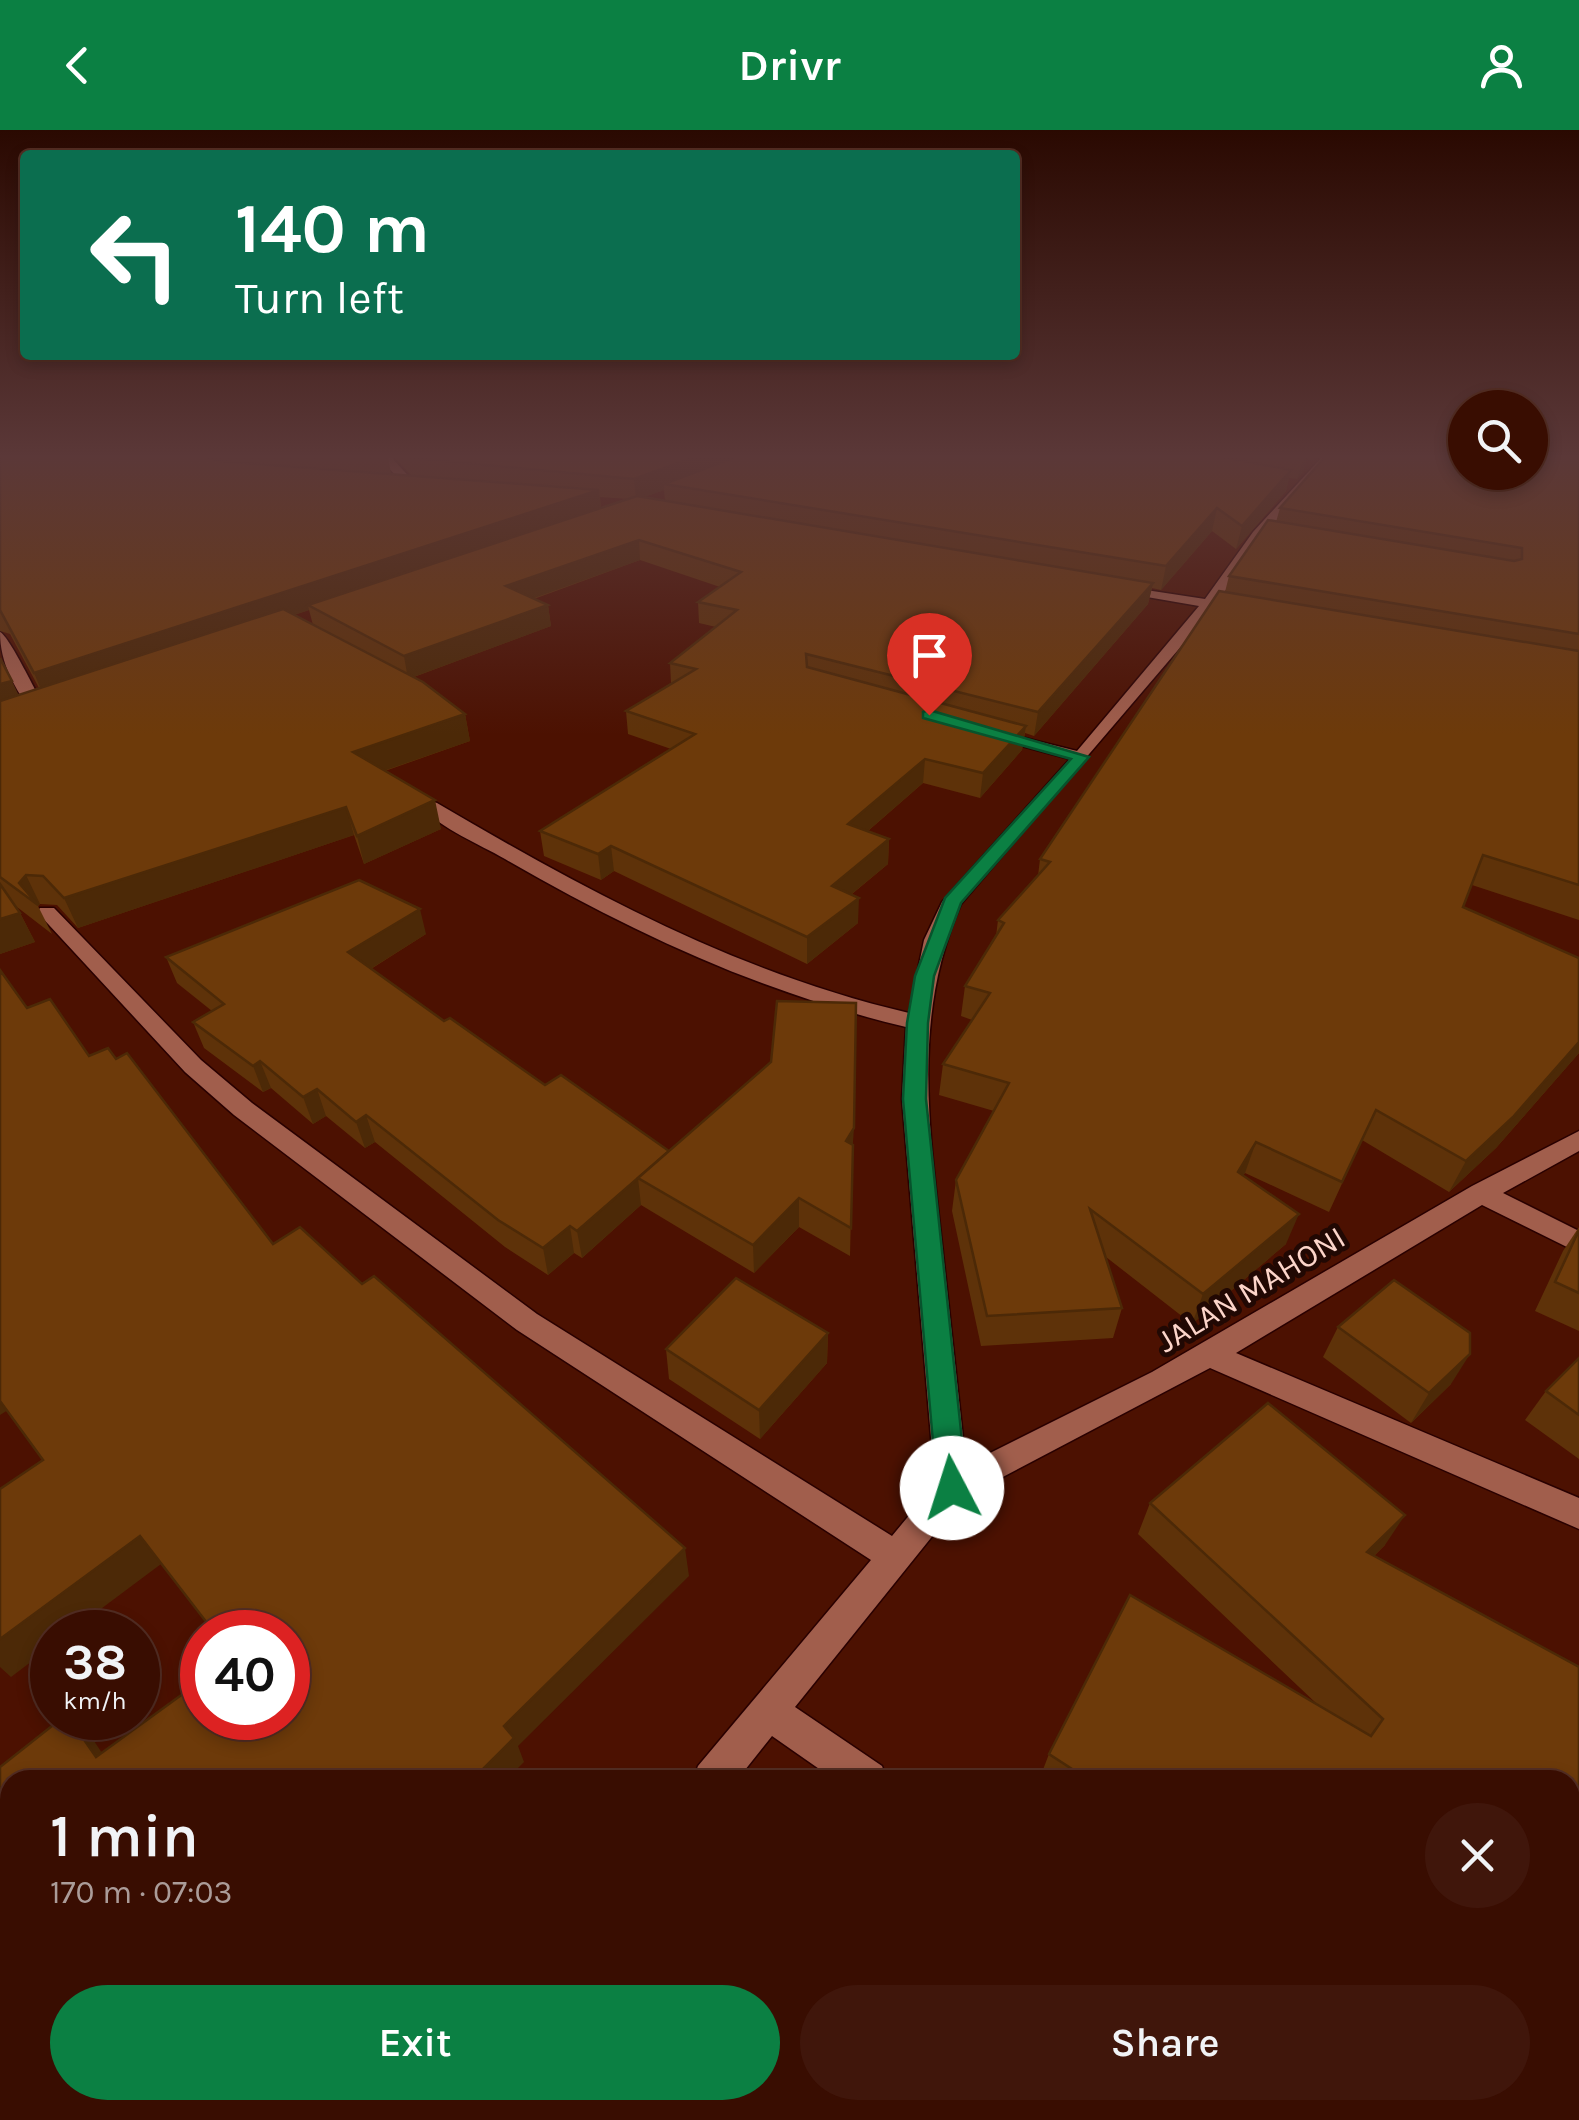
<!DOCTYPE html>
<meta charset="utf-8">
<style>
:root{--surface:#390d01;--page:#40160b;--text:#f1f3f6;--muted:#ab9c99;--line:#532d23;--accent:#0b8043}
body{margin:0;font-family:Karla,sans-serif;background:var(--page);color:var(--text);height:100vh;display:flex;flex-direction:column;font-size:38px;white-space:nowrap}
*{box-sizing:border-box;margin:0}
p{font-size:32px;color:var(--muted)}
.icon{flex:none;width:55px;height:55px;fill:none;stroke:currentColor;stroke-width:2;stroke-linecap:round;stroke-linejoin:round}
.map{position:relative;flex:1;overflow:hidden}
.panel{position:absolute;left:0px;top:1640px;width:1580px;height:350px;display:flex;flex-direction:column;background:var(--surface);border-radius:30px 30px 0 0;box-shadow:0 5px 15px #0003,0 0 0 2px var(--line)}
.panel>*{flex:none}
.guide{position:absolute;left:20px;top:20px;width:1000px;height:210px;border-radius:10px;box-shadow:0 5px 15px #0003,0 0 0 2px var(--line);background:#0b6e4f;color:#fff;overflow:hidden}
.buttons{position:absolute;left:1448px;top:260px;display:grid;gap:20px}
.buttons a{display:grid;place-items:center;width:100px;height:100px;border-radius:50%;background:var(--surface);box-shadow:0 5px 15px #0003,0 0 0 2px var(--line);font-size:50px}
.speed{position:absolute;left:30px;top:1480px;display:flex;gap:20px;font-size:50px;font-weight:700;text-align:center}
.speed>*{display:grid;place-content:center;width:130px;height:130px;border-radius:50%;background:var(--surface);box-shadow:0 5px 15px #0003,0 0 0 2px var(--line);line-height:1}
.speed small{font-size:25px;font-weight:400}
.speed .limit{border:15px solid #d22;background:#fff;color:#111}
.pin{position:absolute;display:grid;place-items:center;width:85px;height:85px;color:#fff;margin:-102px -42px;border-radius:50% 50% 50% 0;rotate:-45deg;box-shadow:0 0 10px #0007}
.pin .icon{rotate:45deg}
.me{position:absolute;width:110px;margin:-55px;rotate:355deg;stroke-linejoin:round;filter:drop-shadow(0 0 8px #0008)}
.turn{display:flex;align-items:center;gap:35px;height:210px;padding:0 50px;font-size:45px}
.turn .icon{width:130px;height:130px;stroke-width:2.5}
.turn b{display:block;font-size:70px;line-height:85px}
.round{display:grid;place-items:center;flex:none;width:105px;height:105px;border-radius:52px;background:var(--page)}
.summary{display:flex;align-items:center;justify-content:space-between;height:170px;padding:0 50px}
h1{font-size:60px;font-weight:600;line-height:75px}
.button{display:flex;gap:20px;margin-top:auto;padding:20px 50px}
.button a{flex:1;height:115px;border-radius:60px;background:var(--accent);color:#fff;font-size:40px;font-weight:600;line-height:115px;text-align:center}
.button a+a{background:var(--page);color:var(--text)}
header{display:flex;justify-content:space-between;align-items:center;height:130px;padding:0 50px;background:var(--accent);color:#fff;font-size:45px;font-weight:600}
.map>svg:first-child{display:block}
</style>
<header><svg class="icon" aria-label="back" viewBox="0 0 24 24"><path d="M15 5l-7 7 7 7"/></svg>Drivr<svg class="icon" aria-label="person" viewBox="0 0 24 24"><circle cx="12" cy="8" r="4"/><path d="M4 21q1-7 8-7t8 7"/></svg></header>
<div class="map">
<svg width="1579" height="1990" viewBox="0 0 1579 1990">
<rect width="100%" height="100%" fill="#4c1101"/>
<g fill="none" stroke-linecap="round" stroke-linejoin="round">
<!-- minor casing -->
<g stroke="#290000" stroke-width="3">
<g id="minor">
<path d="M378,326h12l25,27 21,5 -6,4 -23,-4z"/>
<path d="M1323,326h11l-71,82 -45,63 8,2v6h-13l-252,295c-49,112 -32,222 -19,340 8,73 16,147 24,221l186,-93 320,-186 107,-55v20l-76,42 76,38v22l-97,-48 -246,148 343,145v31l-369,-161 -247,130 -168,209 87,59 5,14h-52l-63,-44 -35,44h-44l5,-14 173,-206 -354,-230 -283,-215 -49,-43 -148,-160 3,-4h14l147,152 51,43 285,211 355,222 43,-52 -33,-385 4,-72c-144,-34 -273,-94 -401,-168 -26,-15 -63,-30 -84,-52l9,-6 7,2c150,88 300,170 472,210l15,-73 18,-38 128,-143 -81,-22v-8l88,22 122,-145 -81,-14 -5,-1v-6l92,14 48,-67z"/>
<path d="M0,502c10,5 37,63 47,79l-2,3h-12c-18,-26 -33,-50 -33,-82z"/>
<path d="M410,1980h50l-4,10h-50z"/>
<path d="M1320,1980h56l4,10h-56z"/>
</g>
</g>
<!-- minor -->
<use href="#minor" fill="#a15e4c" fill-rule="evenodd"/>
</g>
<!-- wall -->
<g fill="#5e3209" fill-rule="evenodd">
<path d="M0,326h388l3,18 21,2 -18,-20h924l-4,4 -8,-1 -3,13 -6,7 -8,-1 -3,13 -50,58 -24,-18 -51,59 -9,-2 -4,16 -114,132 -9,-3 -3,17 -42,48 -57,-15 -55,48 21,8 -1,25 -36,30 6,29 -51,41 -193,-93 -13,9 -57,-24 -4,-25 131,-82 -43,-15 -2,-23 45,-28 -1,-20 46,-36 -17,-4 -1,-21 22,-15 -80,-27 -106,39 14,6 3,21 -137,51 51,37 5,27 -85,30 56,58 -77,35 -10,-29 -276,93 -21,-23 -17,-1 -2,2 14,28 -35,-27 18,35 -35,12v-296l18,37 21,-7 -29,-54 -10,-3zM664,360l1,11 -22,-4 4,-1zM600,367l28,2 -27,9zM309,480l4,15 -19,-10z"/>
<path d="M1579,326v464l-107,-35 -9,22 116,51v95l-83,95 -47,44 -87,-52 -33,72 -84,-39 -2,2 43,69 -94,80 -86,-67 16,51 -9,30 -132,8 -29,-135 4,-31 38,-69 -55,-16 4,-31 29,-44 -11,-4 4,-30 31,-50 2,-16 40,-44 2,-17 185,-267 4,-16 47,-54 4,-14z"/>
<path d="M426,804l-55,35 73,52 101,64 124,66 187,-148 -6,253 -51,-29 -45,46 -113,-68 -59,53 -8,-5 -26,22 -43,-28 -130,-105 -10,6 -39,-32 -13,8 -42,-36 -8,4 -59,-44 -11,-26 19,-11 -35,-28 -11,-26z"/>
<path d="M1579,1097v104l-44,-20 28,-60z"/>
<path d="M1338,1197l113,57 -40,39 -88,-66z"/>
<path d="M828,1203l-1,30 -67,76 -91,-60 -3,-30z"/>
<path d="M1579,1228v101l-54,-39 21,-29z"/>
<path d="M1150,1373l235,42 -11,11 205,111v430l-9,-6v-311h-531l10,-26 269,-49 -180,-171z"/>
</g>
<!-- shaded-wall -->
<g fill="#4c2907">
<path d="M697,326h58l-91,28v6l-28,10 -2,-21z"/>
<path d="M1304,326h3l-4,16 -6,7z"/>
<path d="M1291,340l-5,21 -50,58 6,-23z"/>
<path d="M599,360l2,22 -293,93 1,5 -264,89 -11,-26z"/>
<path d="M1217,378l-5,23 -51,59 5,-24z"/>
<path d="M639,410l1,20 -131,47 -3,-21z"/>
<path d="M1153,453l-5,21 -114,132 4,-24z"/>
<path d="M548,475l3,21 -143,53 -4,-23z"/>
<path d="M12,551l12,26 -24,8v-31z"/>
<path d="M465,584l5,27 -110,38 -7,-27z"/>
<path d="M1026,596l-4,24 -42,48 3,-25z"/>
<path d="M925,629l-2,24 -76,66 1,-25z"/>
<path d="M435,670l6,29 -77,35 -7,-28z"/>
<path d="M346,677l8,28 -276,93 -14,-30z"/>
<path d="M889,709l-1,25 -57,47 1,-25z"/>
<path d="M611,716l3,25 -13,9 -3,-26z"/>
<path d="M26,745l14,29 -2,2 -19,-23z"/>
<path d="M859,768l-1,25 -51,41v-27z"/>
<path d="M420,779l6,25 -70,44 -8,-26z"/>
<path d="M20,783l15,29 -35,12v-35z"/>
<path d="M1579,912v11l-83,95 -47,44 17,-31z"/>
<path d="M260,931l11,27 -8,4 -10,-26z"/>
<path d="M317,959l9,27 -13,8 -10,-27z"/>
<path d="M366,985l9,27 -10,6 -9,-26z"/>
<path d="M854,998l-2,28 -6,-15z"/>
<path d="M1256,1012l-11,31 -18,30 11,-31z"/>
<path d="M669,1021l-31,27 3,27 -59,53 -5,-27z"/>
<path d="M799,1068v29l-45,46 -1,-28z"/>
<path d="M1299,1084l-13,30 -94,80 11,-30z"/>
<path d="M570,1096l4,27 -26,22 -5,-27z"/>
<path d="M828,1203l-1,30 -67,76 -1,-29z"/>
<path d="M1470,1224l-19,30 -40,39 18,-30z"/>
<path d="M0,1270l8,10 -8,5z"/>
<path d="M1405,1385l-20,30 -38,37 20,-30z"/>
<path d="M140,1406l21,28 -91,68h-18v14l-41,31 -11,-10v-28z"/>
<path d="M685,1418l4,28 -171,170 6,16 -18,18h-34l32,-54z"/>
<path d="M69,1588l23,20 28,42 -24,-23z"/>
<path d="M43,1980h11l24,10h-47z"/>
<path d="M203,1980h18l6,10h-18z"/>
<path d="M704,1980h13l1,7 -2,3h-21z"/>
</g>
<!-- building -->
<g fill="#6d3a0a" stroke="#4c2907" stroke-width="2.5">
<path d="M0,326h204l14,5 381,29 -565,183 -34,-63z"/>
<path d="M410,326h287l-63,23 -222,-21z"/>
<path d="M738,326h479l74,14 -49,56 -25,-18 -51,58 -502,-82z"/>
<path d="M1326,326h139v16h65v-16h49v178l-350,-58 39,-56 246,41 8,-2v-11l-242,-40z"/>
<path d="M637,366l516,87 -115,129 -232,-58 1,13 219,59 -43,47 -58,-14 -77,65 41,15 -57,47 27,12 -52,39 -196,-91 -13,8 -58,-23 155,-97 -69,-23 70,-42 -26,-6 67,-53 -39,-8 43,-30 -102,-32 -133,46 42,19 -144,51 -96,-51z"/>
<path d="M1219,461l360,60v234l-96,-30 -20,52 116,51v84l-66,75 -47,44 -90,-51 -34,72 -86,-40 -18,30 61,42 -96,80 -113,-85 32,99 -135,8 -31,-136 53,-97 -66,-19 47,-71 -25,-7 39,-63 -6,-3 52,-58 -10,-3z"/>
<path d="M283,479l140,73 42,32 -112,38 82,48 -78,36 -11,-29 -282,91 -21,-22 -17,-1 -7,8 19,22 -38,-28v-176z"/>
<path d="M0,528l12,23 -12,3z"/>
<path d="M359,750l61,29 -72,43 96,69 6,-3 95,67 16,-10 108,76 -92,80 -7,-5 -27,22 -45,-28 -132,-105 -10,7 -39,-33 -14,8 -43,-36 -7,5 -60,-44 31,-18 -58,-47z"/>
<path d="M0,754l20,29 -20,6z"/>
<path d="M0,840l27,38 23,-9 39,57 19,-8 8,11 11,-6 146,191 27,-17 62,57 12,-8 311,272 -181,178 10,12 -42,42h-462v169l-10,-18v-164l62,-49h7l27,39 106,-77v38h86v-86h-74l-74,-96 -140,103v-150l43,-29 -43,-59z"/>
<path d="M777,871l79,2 -2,125 -8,13 7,4 -2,83 -52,-30 -46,47 -115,-67 133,-116z"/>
<path d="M1579,1100v63l-24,-11z"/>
<path d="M736,1148l92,55 -69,77 -93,-61z"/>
<path d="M1394,1150l76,53v21l-41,39 -91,-66z"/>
<path d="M1579,1228v57l-33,-24z"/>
<path d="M1268,1273l137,112 -38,37 212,115v391l-9,-6v-53l2,-9 -2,-1v-209h-481l-40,-26 81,-159 241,141 12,-17 -233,-216z"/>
<path d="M10,1899v81h33l-12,10h-31v-83z"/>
<path d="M48,1980h155l6,10h-157z"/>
<path d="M469,1980h235l-9,10h-236z"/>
<path d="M831,1980h82l10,10h-98z"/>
</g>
<!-- sky -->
<linearGradient id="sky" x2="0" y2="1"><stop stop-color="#2a0901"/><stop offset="0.54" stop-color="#5b3838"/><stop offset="1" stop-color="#5b3838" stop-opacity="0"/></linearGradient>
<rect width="1579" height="605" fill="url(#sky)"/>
<!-- route -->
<path fill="#0b8043" stroke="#07532c" stroke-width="2.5" d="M929,580l160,47 -128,146 -27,73 -6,47 -2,76 41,389 -5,9 -10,4 -10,-4 -5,-9 -34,-389 4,-76 8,-47 30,-78 126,-139 -148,-41v-6z"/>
<g text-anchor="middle" stroke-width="10" stroke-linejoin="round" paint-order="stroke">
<!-- street labels -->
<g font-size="32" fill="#fcd5ca" stroke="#210803">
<text transform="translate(1251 1159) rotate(-31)" y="11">JALAN MAHONI</text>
</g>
</g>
</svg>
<div class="buttons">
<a><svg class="icon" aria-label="search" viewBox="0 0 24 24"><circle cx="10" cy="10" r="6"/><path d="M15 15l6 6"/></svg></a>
</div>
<div class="speed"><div>38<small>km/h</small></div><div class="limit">40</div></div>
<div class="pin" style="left:929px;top:585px;background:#d93025"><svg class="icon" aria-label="arrive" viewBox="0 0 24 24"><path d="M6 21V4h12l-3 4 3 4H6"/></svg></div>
<svg class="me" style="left:952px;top:1358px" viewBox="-20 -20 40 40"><circle r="19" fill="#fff"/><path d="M0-13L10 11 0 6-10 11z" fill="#0b8043"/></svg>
<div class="guide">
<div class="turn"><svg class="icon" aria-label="left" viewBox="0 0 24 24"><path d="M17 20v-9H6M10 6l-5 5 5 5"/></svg><div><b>140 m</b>Turn left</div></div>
</div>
<section class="panel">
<div class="summary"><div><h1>1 min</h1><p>170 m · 07:03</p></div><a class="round"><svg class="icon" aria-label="close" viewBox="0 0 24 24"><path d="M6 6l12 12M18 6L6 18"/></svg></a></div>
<div class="button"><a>Exit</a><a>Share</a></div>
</section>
</div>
